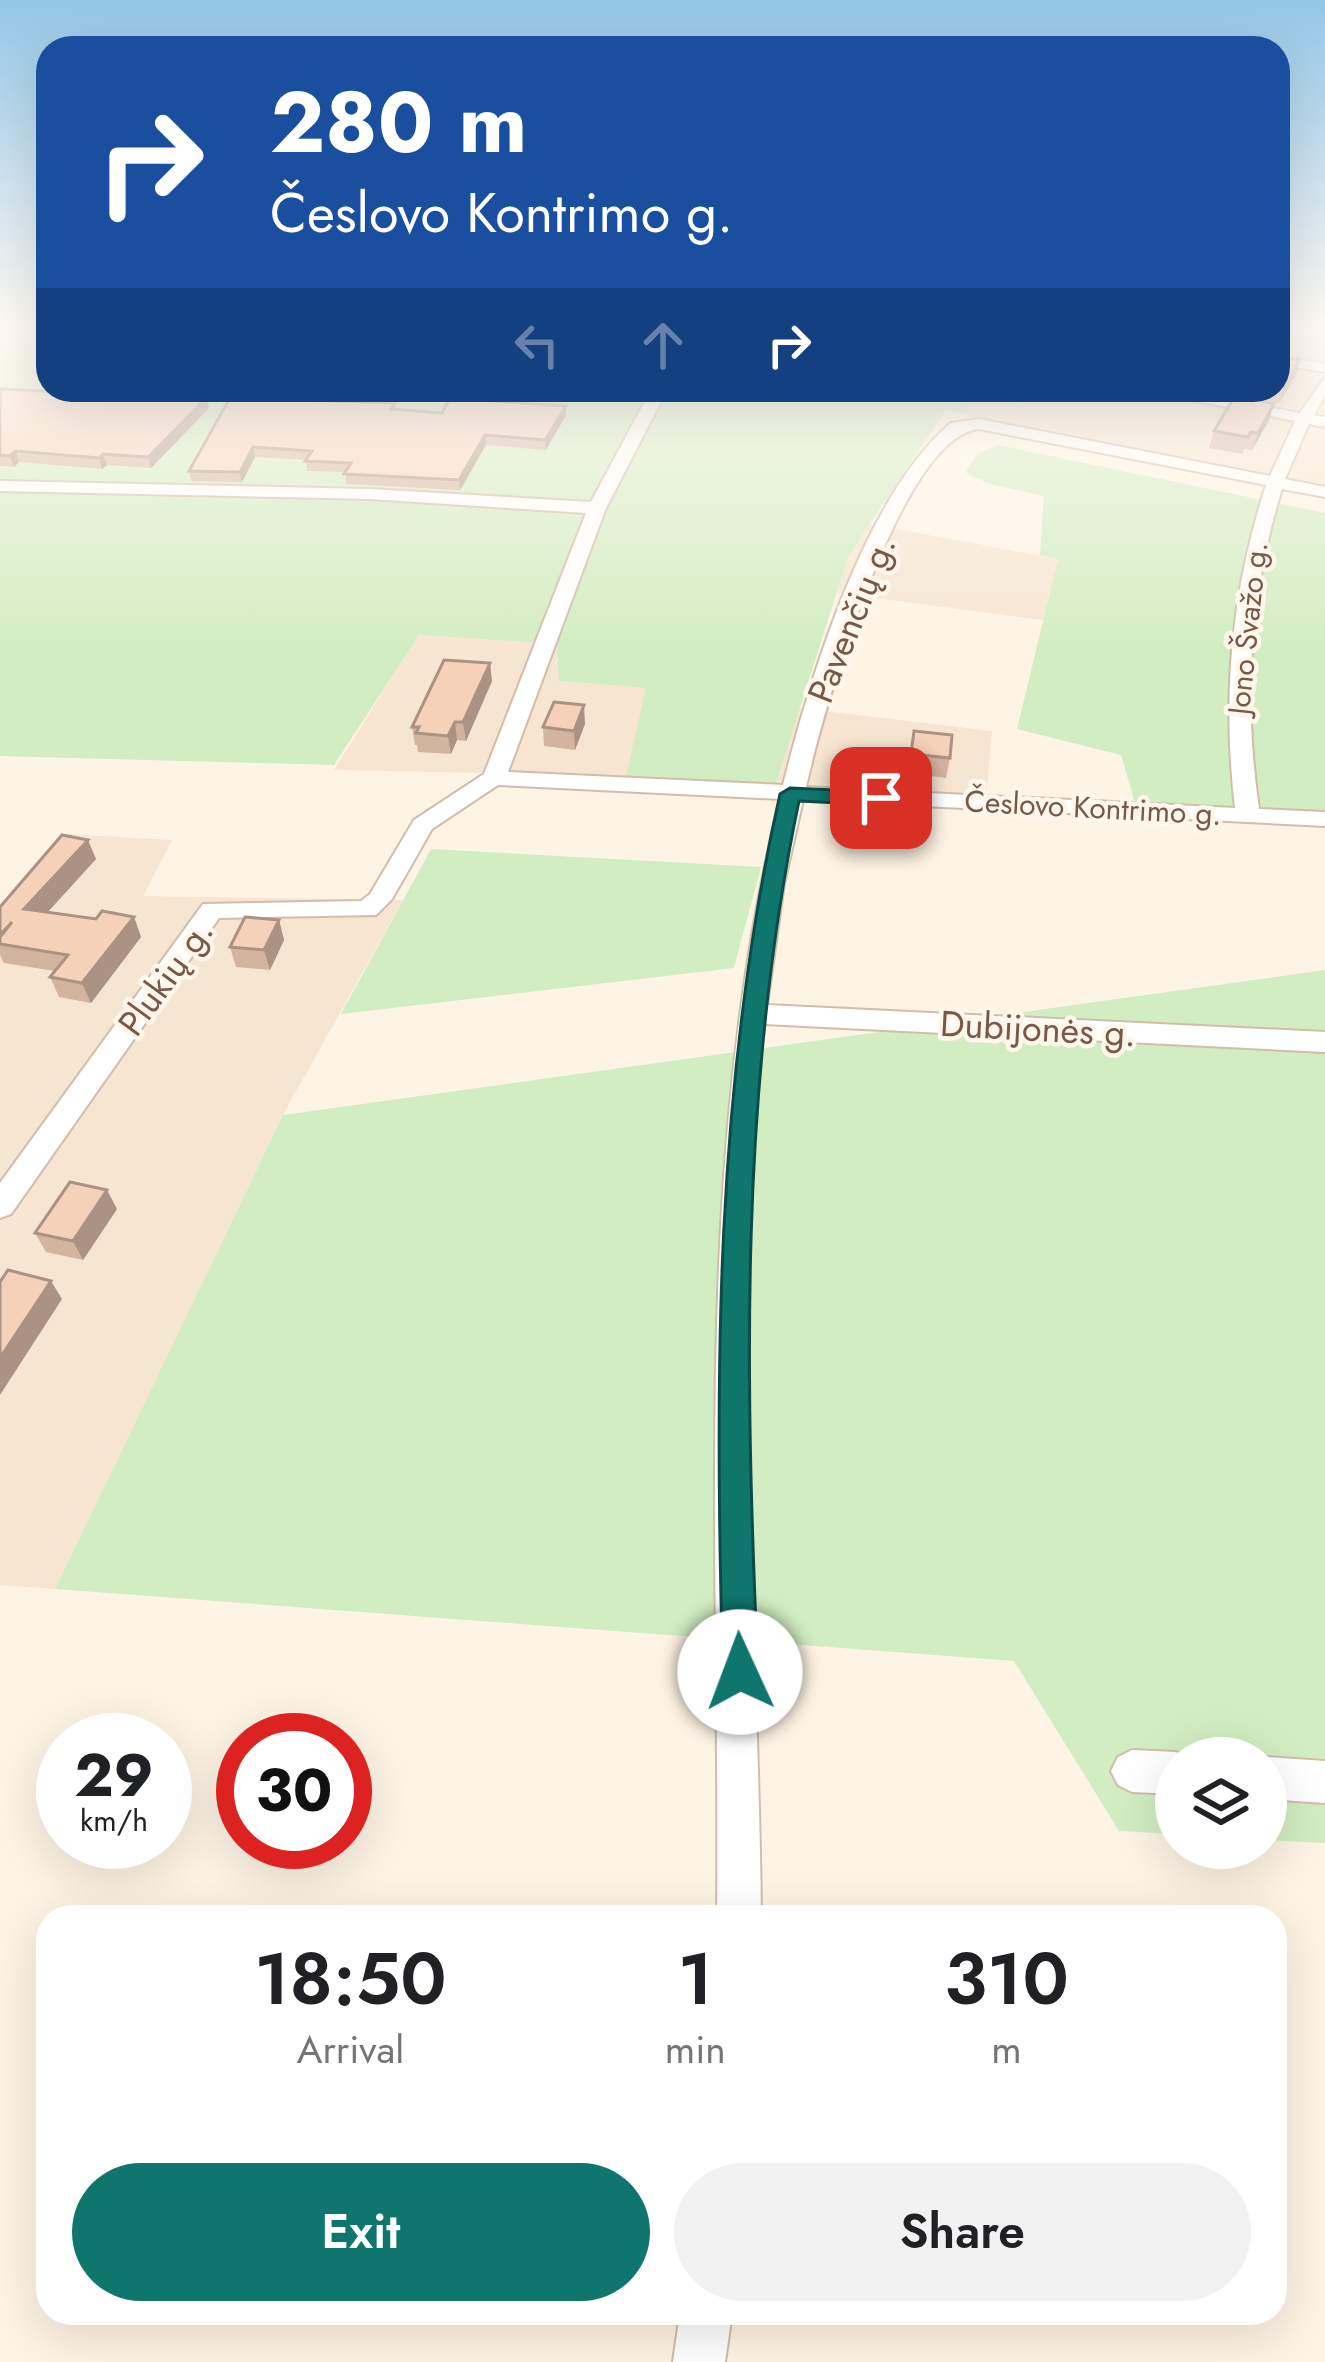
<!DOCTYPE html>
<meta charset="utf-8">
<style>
:root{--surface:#fff;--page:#f2f2f2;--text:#202124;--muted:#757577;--accent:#0f766e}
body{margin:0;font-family:Jost,sans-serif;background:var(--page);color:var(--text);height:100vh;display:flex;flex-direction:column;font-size:45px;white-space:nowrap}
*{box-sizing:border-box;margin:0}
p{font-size:39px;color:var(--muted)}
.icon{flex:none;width:66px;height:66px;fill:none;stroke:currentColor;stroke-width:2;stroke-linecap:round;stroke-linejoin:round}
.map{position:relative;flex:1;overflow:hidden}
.side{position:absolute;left:36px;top:1905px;width:1251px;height:420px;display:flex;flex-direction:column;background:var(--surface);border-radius:36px;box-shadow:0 12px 48px #0002}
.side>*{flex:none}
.banner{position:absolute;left:36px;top:36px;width:1254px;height:366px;border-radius:36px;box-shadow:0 12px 48px #0002;background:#1a4fa0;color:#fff;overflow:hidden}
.tools{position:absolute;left:1155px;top:1737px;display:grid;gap:24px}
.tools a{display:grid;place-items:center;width:132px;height:132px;border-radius:50%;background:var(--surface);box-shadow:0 12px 48px #0002;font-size:60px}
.speed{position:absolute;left:36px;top:1713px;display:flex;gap:24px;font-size:60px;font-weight:700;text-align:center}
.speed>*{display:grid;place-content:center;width:156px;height:156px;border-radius:50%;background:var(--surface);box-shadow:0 12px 48px #0002;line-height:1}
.speed small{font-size:30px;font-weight:400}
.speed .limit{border:18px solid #d22;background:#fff;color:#111}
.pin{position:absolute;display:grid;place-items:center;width:102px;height:102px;color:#fff;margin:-51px;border-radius:24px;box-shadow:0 6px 18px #0006}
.me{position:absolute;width:132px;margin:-66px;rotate:358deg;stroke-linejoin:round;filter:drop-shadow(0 0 9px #0008)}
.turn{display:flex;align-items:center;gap:42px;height:252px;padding:0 36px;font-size:54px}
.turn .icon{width:156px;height:156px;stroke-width:2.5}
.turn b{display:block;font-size:84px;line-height:102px}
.lanes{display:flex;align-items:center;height:114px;padding:0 36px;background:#0003;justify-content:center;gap:60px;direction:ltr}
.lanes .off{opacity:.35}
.eta{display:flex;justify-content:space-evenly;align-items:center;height:204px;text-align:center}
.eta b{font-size:72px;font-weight:600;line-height:84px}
.cta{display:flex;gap:24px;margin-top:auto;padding:24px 36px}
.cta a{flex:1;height:138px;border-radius:72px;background:var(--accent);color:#fff;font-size:48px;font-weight:600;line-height:138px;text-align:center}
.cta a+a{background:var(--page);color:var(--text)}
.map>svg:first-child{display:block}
</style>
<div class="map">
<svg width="1325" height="2362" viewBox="0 0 1325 2362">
<rect width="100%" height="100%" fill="#fef4e4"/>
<!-- residential -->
<g fill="#f6e6d1">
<path d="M1278,357l47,9v132l-351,-68 -8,-20 19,-20h293z"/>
<path d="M870,524l188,35 -15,61 -207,-27 12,-36z"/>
<path d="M418,635l140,9 2,37 87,7 -21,88 -292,-6z"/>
<path d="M800,708l192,23 -6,69 -210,-16z"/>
<path d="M69,834l103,6 -29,56 260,4 -120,215 -228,474 -55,-4v-672z"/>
</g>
<!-- green -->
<g fill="#d2edc1">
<path d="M0,326h48v64h937l-18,24 -21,-4 -98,147 -72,227 -150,-8 20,-88 -87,-7 -2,-37 -138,-9 -85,130 -334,-9z"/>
<path d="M1278,326h47v40l-47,-9z"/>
<path d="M998,445l327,68v298l-190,-8 -14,-48 -104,-26 41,-170 -18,-4 4,-59 -55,-12 -24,-12 13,-19z"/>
<path d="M431,849l330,18 -27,101 -393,46z"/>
<path d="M1325,970v873l-59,-3v-82h-90v76l-57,-3 -105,-170 -959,-72 228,-474z"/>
</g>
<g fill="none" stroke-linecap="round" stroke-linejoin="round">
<!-- minor casing -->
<g stroke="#d2bdab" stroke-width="4">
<g id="minor">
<path d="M1278,356l47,8v8l-47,-8z"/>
<path d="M1325,377v19l-11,19 11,2v10l-16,-3 -24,55 40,8v10l-43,-8c-33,106 -39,209 -23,320l66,3v14l-522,-26 -19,84 -17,121 558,27v20l-561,-28c-32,295 -6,596 -3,893h-44c4,-373 -27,-753 63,-1118l-282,-14 -66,44 -40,70 -16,16 -157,3 -208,296 -11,4v-35l203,-279 158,-3 9,-7 44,-74 70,-46 102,-261 -217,-14 -369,-8v-10l369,8 222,13 60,-112h16l-61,118 -98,264 275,13c27,-107 82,-290 168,-362l28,-4 291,57 25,-55 -153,-31h33l125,23zM979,429l287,56c-35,108 -44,211 -31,323l-429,-21c16,-72 94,-351 173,-358z"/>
<path d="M1132,1750l44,2 13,6h-13v36l-44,-2 -14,-7 -7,-14 7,-14z"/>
<path d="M1266,1757l59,4v42l-59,-4z"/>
<path d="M680,2313h52l-7,49h-52z"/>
</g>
</g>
<!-- minor -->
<use href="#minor" fill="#fff" fill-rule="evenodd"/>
</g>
<!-- wall -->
<g fill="#d3b49f">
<path d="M1278,357l22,3 -5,17 -16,26 -29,-4 19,21 -17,30 -7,-1 -3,5 -33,-6 5,-17 26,-34 2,-7h36z"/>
<path d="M0,389l206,9 3,10 -58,60 -44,-3 -5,4 -83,-7 -5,5 -14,-1z"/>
<path d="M230,398l165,5 1,7 46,3 124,2 -20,35 -60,-5 -26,45 -114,-6 -1,-12 -38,-1 -1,-11 -51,-3 -13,25 -51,-1 -2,-10z"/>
<path d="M492,681l-26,60 -9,-1 -6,14 -33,-2 -1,-7h-2l-3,-18z"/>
<path d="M585,724l-10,26 -31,-4 -1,-19z"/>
<path d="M914,731l36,27 -4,20 -38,-5z"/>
<path d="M96,859l-48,53 48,7 38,-2 7,20 -50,66 -32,-6 -9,-20 5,-6 -51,-8 -4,-8v-48z"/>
<path d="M279,920l5,20 -14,30 -34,-3 -6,-20z"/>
<path d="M117,1209l-34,51 -37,-8 -11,-19z"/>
</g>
<!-- shaded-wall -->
<g fill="#ac9282">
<path d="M1300,360l-5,17 -16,26 5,-17z"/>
<path d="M206,398l3,10 -58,60 -3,-11z"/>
<path d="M1274,404l-5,16 -17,30 6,-17z"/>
<path d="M566,406v9l-20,35 -1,-10z"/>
<path d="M485,435l1,10 -26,45 -1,-10z"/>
<path d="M253,447l2,10 -13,25 -2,-10z"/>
<path d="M16,451l3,11 -5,5 -4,-11z"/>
<path d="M103,454l4,11 -5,4 -3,-11z"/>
<path d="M490,663l2,18 -26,60 -3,-19z"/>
<path d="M584,705l1,19 -10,26 -1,-19z"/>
<path d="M455,722l2,18 -6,14 -3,-18z"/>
<path d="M88,840l8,19 -63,69 -9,-19z"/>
<path d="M134,917l7,20 -50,66 -9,-20z"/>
<path d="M279,920l5,20 -14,30 -6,-20z"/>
<path d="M107,1190l10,19 -34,51 -10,-19z"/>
<path d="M51,1281l11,18 -62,96v-37z"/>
</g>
<!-- building -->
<g fill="#f5d1b9" stroke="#ac9282" stroke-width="3">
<path d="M1278,357l22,3 -16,26 -6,-1z"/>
<path d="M0,389l206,9 -58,59 -45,-3 -4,4 -83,-7 -6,5 -10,-1z"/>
<path d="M1235,396l39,8 -16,29 -7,-1 -3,5 -34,-6z"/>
<path d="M230,398l165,5 -4,6 51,4 8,-15 116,8 -21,34 -60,-5 -26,45 -115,-6 7,-11 -46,-2 7,-10 -59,-4 -13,25 -51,-1z"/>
<path d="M444,660l46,3 -27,59h-8l-7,14 -32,-3 3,-6h-7z"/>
<path d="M554,702l30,3 -10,26 -31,-4z"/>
<path d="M914,731l38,4 -2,23 -39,-4z"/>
<path d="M62,835l26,5 -64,69 72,10 6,-8 32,6 -52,66 -32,-6 18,-22 -68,-11v-7l12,-15 -12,13v-28z"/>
<path d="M245,917l34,3 -15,30 -34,-3z"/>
<path d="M70,1182l37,8 -34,51 -38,-8z"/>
<path d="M8,1270l43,11 -51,77v-76z"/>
</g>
<!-- sky -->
<linearGradient id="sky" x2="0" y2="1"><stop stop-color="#94c6e8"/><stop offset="0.5" stop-color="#fffaf3"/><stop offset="1" stop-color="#fffaf3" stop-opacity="0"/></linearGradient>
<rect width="1325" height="657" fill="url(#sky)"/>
<!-- route -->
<path fill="#0f766e" stroke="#0a4d48" stroke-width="3" d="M790,788l91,4 11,6 -11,7 -82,-4c-60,286 -54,581 -41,871l-5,13 -13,5 -12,-5 -5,-13c-9,-293 -8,-590 57,-878z"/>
<g text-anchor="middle" stroke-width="9" stroke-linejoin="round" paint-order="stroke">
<!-- far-street labels -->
<g font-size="30" fill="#785947" stroke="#fff7eb">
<text transform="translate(1248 628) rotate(-84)" y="10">Jono Švažo g.</text>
<text transform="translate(1093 808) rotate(3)" y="10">Česlovo Kontrimo g.</text>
</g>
<!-- street labels -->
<g font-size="36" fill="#785947" stroke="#fff7eb">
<text transform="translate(851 619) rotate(-68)" y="13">Pavenčių g.</text>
<text transform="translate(165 977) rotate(-54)" y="13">Plukių g.</text>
<text transform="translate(1038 1028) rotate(3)" y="13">Dubijonės g.</text>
</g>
</g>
</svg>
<div class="tools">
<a><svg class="icon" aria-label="layers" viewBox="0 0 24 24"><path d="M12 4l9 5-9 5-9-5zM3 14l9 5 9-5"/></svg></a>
</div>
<div class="speed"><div>29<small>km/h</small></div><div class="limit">30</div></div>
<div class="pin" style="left:881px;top:798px;background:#d93025"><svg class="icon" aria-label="arrive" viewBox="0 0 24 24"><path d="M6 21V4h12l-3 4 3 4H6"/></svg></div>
<svg class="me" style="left:740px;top:1672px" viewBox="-20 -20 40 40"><circle r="19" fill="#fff"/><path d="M0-13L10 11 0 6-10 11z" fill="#0f766e"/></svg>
<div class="banner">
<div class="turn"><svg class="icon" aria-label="right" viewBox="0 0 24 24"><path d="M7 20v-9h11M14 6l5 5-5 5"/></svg><div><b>280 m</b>Česlovo Kontrimo g.</div></div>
<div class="lanes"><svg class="icon off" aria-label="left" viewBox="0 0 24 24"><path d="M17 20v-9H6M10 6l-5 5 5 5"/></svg><svg class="icon off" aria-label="ahead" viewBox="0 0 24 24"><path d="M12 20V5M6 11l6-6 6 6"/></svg><svg class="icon" aria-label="right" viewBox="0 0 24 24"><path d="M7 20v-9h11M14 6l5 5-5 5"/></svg></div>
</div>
<section class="side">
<div class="eta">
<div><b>18:50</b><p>Arrival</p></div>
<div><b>1</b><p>min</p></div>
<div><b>310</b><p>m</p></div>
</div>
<div class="cta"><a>Exit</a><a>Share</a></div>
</section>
</div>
